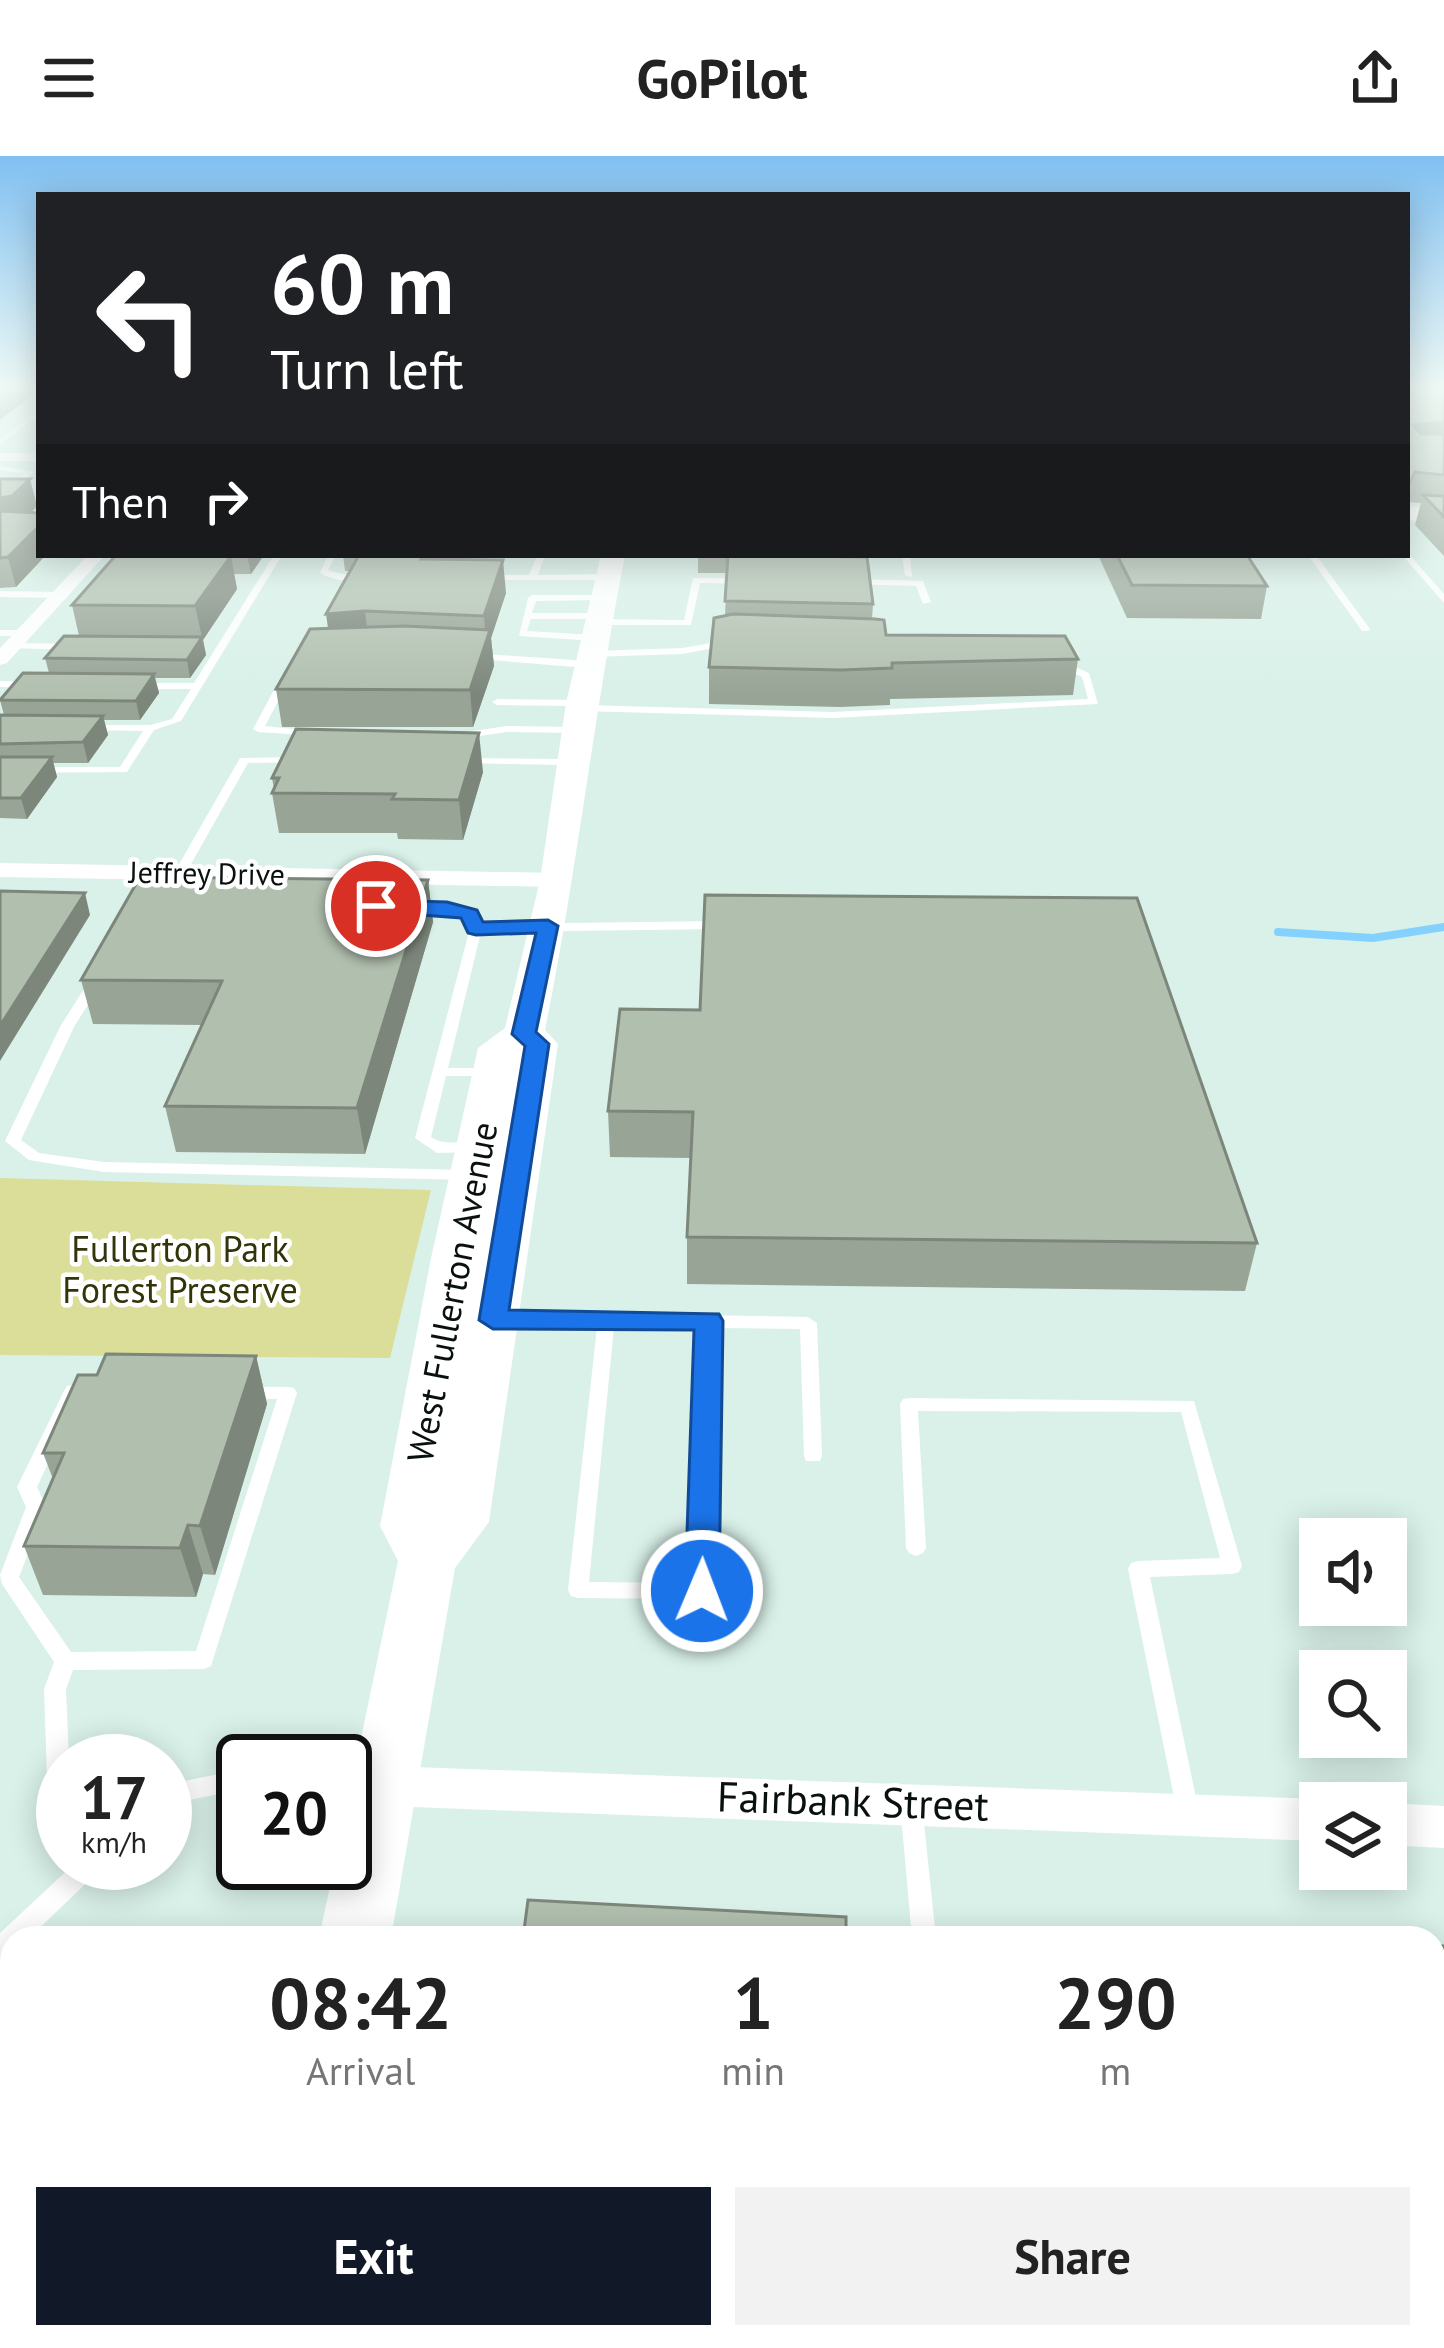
<!DOCTYPE html>
<style>
:root{--surface:#fff;--page:#f2f2f2;--text:#222;--muted:#767676;--accent:#111827}
body{margin:0;font-family:"PT Sans",sans-serif;background:var(--page);color:var(--text);height:100vh;display:flex;flex-direction:column;font-size:45px;white-space:nowrap}
*{box-sizing:border-box;margin:0}
p{font-size:39px;color:var(--muted)}
.icon{flex:none;width:66px;height:66px;fill:none;stroke:currentColor;stroke-width:2;stroke-linecap:round;stroke-linejoin:round}
.map{position:relative;flex:1;overflow:hidden}
.sheet{position:absolute;left:0px;top:1770px;width:1446px;height:423px;display:flex;flex-direction:column;background:var(--surface);border-radius:36px 36px 0 0;box-shadow:0 6px 30px #0003}
.sheet>*{flex:none}
.guide{position:absolute;left:36px;top:36px;width:1374px;height:366px;border-radius:0px;box-shadow:0 6px 30px #0003;background:#202124;color:#fff;overflow:hidden}
.fabs{position:absolute;left:1299px;top:1362px;display:grid;gap:24px}
.fabs a{display:grid;place-items:center;width:108px;height:108px;border-radius:0px;background:var(--surface);box-shadow:0 6px 30px #0003;font-size:60px}
.speed{position:absolute;left:36px;top:1578px;display:flex;gap:24px;font-size:60px;font-weight:700;text-align:center}
.speed>*{display:grid;place-content:center;width:156px;height:156px;border-radius:50%;background:var(--surface);box-shadow:0 6px 30px #0003;line-height:1}
.speed small{font-size:30px;font-weight:400}
.speed .limit{border:6px solid #111;border-radius:18px;background:#fff;color:#111}
.pin{position:absolute;display:grid;place-items:center;width:102px;height:102px;color:#fff;margin:-51px;border:6px solid #fff;border-radius:50%;box-shadow:0 3px 12px #0007}
.me{position:absolute;width:132px;margin:-66px;rotate:1deg;stroke-linejoin:round;filter:drop-shadow(0 0 9px #0008)}
.turn{display:flex;align-items:center;gap:42px;height:252px;padding:0 36px;font-size:54px}
.turn .icon{width:156px;height:156px;stroke-width:2.5}
.turn b{display:block;font-size:84px;line-height:102px}
.then{display:flex;align-items:center;height:114px;padding:0 36px;background:#0003;gap:24px;font-size:45px}
.eta{display:flex;justify-content:space-evenly;align-items:center;height:204px;text-align:center}
.eta b{font-size:72px;font-weight:700;line-height:84px}
.button{display:flex;gap:24px;margin-top:auto;padding:24px 36px}
.button a{flex:1;height:138px;border-radius:0px;background:var(--accent);color:#fff;font-size:48px;font-weight:700;line-height:138px;text-align:center}
.button a+a{background:var(--page);color:var(--text)}
header{display:flex;justify-content:space-between;align-items:center;height:156px;padding:0 36px;background:var(--surface);font-size:54px;font-weight:700}
.map>svg:first-child{display:block}
</style>
<header><svg class="icon" aria-label="menu" viewBox="0 0 24 24"><path d="M4 6h16M4 12h16M4 18h16"/></svg>GoPilot<svg class="icon" aria-label="share" viewBox="0 0 24 24"><path d="M12 15V3M7 8l5-5 5 5M5 13v7h14v-7"/></svg></header>
<div class="map">
<svg width="1444" height="2192" viewBox="0 0 1444 2192">
<rect width="100%" height="100%" fill="#d9f1e9"/>
<!-- green -->
<path fill="#dbde99" d="M0,1022l431,12 -41,168 -390,-3z"/>
<g fill="none" stroke-linecap="round" stroke-linejoin="round">
<!-- stream -->
<path stroke="#85d1fe" stroke-width="8" d="M1278,776l95,6 71,-11"/>
<!-- lane -->
<g fill="#fff" fill-rule="evenodd">
<path d="M39,254v5l-39,30v-6z"/>
<path d="M0,310l34,6 -34,30v-6l24,-23 -24,-3z"/>
<path d="M1407,396l37,42v9l-40,-46z"/>
<path d="M274,399h8l-101,166 -27,9 -27,42 -127,1v-6h120l23,-36 -58,-1 -4,-1v-4h69l22,-6 19,-30h-52l-5,-3 5,-3h55z"/>
<path d="M328,399h8l-8,15c15,7 31,2 44,8 -16,6 -36,3 -52,-5z"/>
<path d="M476,399h8l-8,20h53l8,-20h8l-7,20 70,-1 4,3 -4,3h-140z"/>
<path d="M902,399h8l2,22 -7,-2z"/>
<path d="M1308,399h8l54,74 -2,2h-6z"/>
<path d="M693,422h55l4,3 -4,3 -48,-1 -9,42h-92l-5,-3 5,-3 85,1z"/>
<path d="M852,423l71,2 8,21 -8,2 -7,-18 -67,-2v-4z"/>
<path d="M0,435l60,1 4,3 -4,3 -60,-1z"/>
<path d="M532,439h75v4l-3,1 -68,1 -4,12h68l5,3 -5,3h-69l-4,12 68,4 5,3 -5,3 -76,-5 9,-38z"/>
<path d="M0,474h24l5,3 -5,3h-24z"/>
<path d="M734,483l5,3 -2,2 -55,10 -90,3 -5,-3 5,-3 90,-3z"/>
<path d="M12,487l65,1 5,3 -5,3 -68,-2 -2,-2z"/>
<path d="M471,497l118,8 5,3 -5,3h-15l-106,-9 -2,-2z"/>
<path d="M1059,504l30,13 9,31 -265,14 -253,-7 -4,-1v-4l-79,-1 -5,-3 5,-3 84,1 4,1v4l248,7 255,-13 -6,-22 -26,-12v-4z"/>
<path d="M287,516l5,3 -27,51 48,5 5,3 -1,2 -59,-4 -5,-3 29,-54z"/>
<path d="M0,525l35,1 5,3 -5,3 -35,-1z"/>
<path d="M507,570l70,1 5,3 -5,3 -70,-1 -48,7 -5,-3 5,-3z"/>
<path d="M303,601l5,3 -1,2 -59,1 -62,110 -6,4 -4,-1 -2,-3 66,-115z"/>
<path d="M460,602l113,1 5,3 -5,3 -117,-2v-4z"/>
<path d="M409,747l65,8 7,13 240,-3 6,4 -6,4 -240,3 -33,136h45l7,4 -7,4h-47l-15,61c17,12 39,-1 55,10l-8,5 -41,1 -22,-15 55,-210 -5,-11 -60,-7 -2,-3z"/>
<path d="M97,819l7,4 -30,48 -53,113 18,13 65,9 367,8 8,5 -8,5 -367,-8 -75,-12 -24,-19 55,-114 32,-51z"/>
<path d="M606,1157l202,4 9,6 5,133 -2,5h-14l-2,-5 -4,-127 -82,-1 -6,263 -3,6 -7,2 -124,-1 -7,-2 -3,-6 29,-263 -97,-1 -9,-6 9,-6zM614,1171l86,1 -8,255 -103,-1z"/>
<path d="M73,1229l215,2 6,1 3,5 -86,273 -7,3 -131,1 -7,19 3,72h-6v31l-8,-3 -8,-12 -3,-88 10,-27 -52,-78 -2,-9 26,-68 -9,-20 47,-96 3,-5zM79,1241l198,2 -81,252 -125,1 -52,-75 27,-70 -9,-20z"/>
<path d="M909,1242l285,3 48,165 -3,6 -7,2 -82,3 49,235 -3,7 -8,3 -8,-3 -3,-7 -49,-243 3,-6 7,-2 82,-3 -39,-146 -263,-1 8,137 -3,5 -7,3 -7,-3 -3,-5 -6,-144 3,-5z"/>
<path d="M243,1613v20l-78,16v-20z"/>
<path d="M911,1638l8,3 3,7 14,134h-24l-12,-134 3,-7z"/>
<path d="M75,1707h28l-4,8 -70,67h-17v16l-12,7v-28z"/>
<path d="M0,1892l12,8v35l-12,-8z"/>
<path d="M12,2074v57l-2,5 -10,4v-57l2,-5z"/>
<path d="M989,2181h30l1,11h-30z"/>
</g>
<!-- street -->
<g fill="#fff" fill-rule="evenodd">
<rect x="0" y="297" width="39" height="8"/>
<path d="M88,399h17l-98,108 -7,2v-17z"/>
<path d="M0,707l558,10 12,7 -12,7 -558,-10z"/>
<path d="M386,1610l934,33 10,4h-10v38l-934,-35 -16,-6 -7,-14 7,-14z"/>
<path d="M1386,1647l58,3v42l-58,-3z"/>
</g>
<!-- secondary -->
<g fill="#fff" fill-rule="evenodd">
<path d="M1407,350l37,3v14l-37,-3z"/>
<path d="M601,399h24c-31,158 -48,317 -80,475l13,14 -69,478 -34,46 -64,370h-72l16,-75h10v-48l53,-254 -18,-35 51,-268 47,-210 27,-20 35,-148 26,-177z"/>
<path d="M232,2181h84l-2,11h-84z"/>
</g>
</g>
<!-- wall -->
<g fill="#98a496">
<path d="M1407,232h37v168l-29,-31 6,-22 -14,-1z"/>
<path d="M0,323l37,27 -6,7 8,42h7l-30,32 -16,1z"/>
<path d="M116,399h148l-13,19h-17l3,15 -34,51 3,15 -16,23h-35l4,15 -19,27h-36l4,15 -20,28h-35l4,14 -30,42 -27,-1v-103h4l-4,-15 49,-27 -4,-15 34,-22 -7,-31z"/>
<path d="M343,399h98l-2,4 67,34 -15,45 3,28 -21,61h-191l-6,-38 52,-61 22,-57h-5z"/>
<path d="M698,399h170l5,49 -1,15 14,16 192,24 -5,36 -183,4v6l-50,2 -131,-3v-37l16,-51 2,-43h-29z"/>
<path d="M1098,399h149l20,31 -6,33 -134,-1z"/>
<path d="M483,616l-20,68 -65,-1 -1,-6h-118l-7,-40 2,-4 -2,-11z"/>
<path d="M428,724l5,42 -68,232 -189,-2 -11,-46 37,-81 -109,-1 -12,-44z"/>
<path d="M700,854l557,233 -12,48 -558,-7v-47l4,-79 -81,-1 -2,-46z"/>
<path d="M256,1200l11,48 -52,171 -12,-1 -7,23 -153,-2 -19,-49 29,-67 -10,-26 54,-78z"/>
<path d="M1021,2181h253l3,11h-255z"/>
<path d="M1332,2181h102l10,11h-110z"/>
</g>
<!-- shaded-wall -->
<g fill="#7c867a">
<path d="M0,232h34l1,5 -35,27z"/>
<path d="M1444,266v26l-37,5 6,-28z"/>
<path d="M30,323l7,27 -18,18 -19,3v-29z"/>
<path d="M39,370v29h7l-30,32 -8,-30z"/>
<path d="M247,399h17l-13,19z"/>
<path d="M231,400l6,33 -34,51 3,15 -16,23 -3,-18 15,-23 -7,-31z"/>
<path d="M503,404l3,33 -15,45 3,28 -21,61 -3,-37 16,-47 -2,-27z"/>
<path d="M365,455l4,35 -38,3 -5,-35z"/>
<path d="M154,518l5,19 -19,27 -4,-19z"/>
<path d="M103,560l5,19 -20,28 -5,-21z"/>
<path d="M479,577l4,39 -20,68 -4,-40z"/>
<path d="M52,601l5,20 -30,42 -6,-21z"/>
<path d="M428,724l5,42 -68,232 -8,-46z"/>
<path d="M85,737l5,22 -90,146v-35z"/>
<path d="M256,1200l11,48 -52,171 -15,-49z"/>
<path d="M188,1369l15,49 -7,23 -16,-49z"/>
</g>
<!-- building -->
<g fill="#b1bfaf" stroke="#7c867a" stroke-width="3">
<path d="M1407,232h37v34l-31,3 8,9h23v41l-29,-3 -5,10 -3,-3z"/>
<path d="M0,323h30l-18,17 -12,2z"/>
<path d="M1423,339l21,1v21z"/>
<path d="M0,355l39,2v13l-31,31 -8,1z"/>
<path d="M116,399h19l96,1 -36,50 -123,-1z"/>
<path d="M359,399h64l-2,4 82,1 -19,56 -119,-5 -39,3z"/>
<path d="M728,399l139,2 6,47 -148,-3z"/>
<path d="M1117,399h130l20,31 -135,-1z"/>
<path d="M733,458l142,5 9,1 2,15 179,1 13,23 -186,4v5l-51,2 -132,-3 5,-49z"/>
<path d="M404,470l86,4 -20,60 -194,-1 34,-60z"/>
<path d="M64,480l138,1 -15,23 -142,-2z"/>
<path d="M23,517l131,1 -18,27 -136,-1z"/>
<path d="M0,559l103,1 -20,26 -83,2z"/>
<path d="M296,573l183,4 -20,67 -67,-1 3,-5 -123,-1 7,-15h-7z"/>
<path d="M0,601h52l-31,41h-21z"/>
<path d="M140,721l288,3 -71,228 -192,-2 57,-125 -141,-1z"/>
<path d="M0,735l85,2 -85,133z"/>
<path d="M705,739l432,3 120,345 -570,-6 6,-125 -85,-1 12,-102 80,1z"/>
<path d="M106,1198l150,2 -56,170 -12,-1 -8,23 -156,-2 40,-93h-21l35,-78h19z"/>
<path d="M528,1744l318,17v21h-323z"/>
<path d="M993,1775l200,3 1,4h-200z"/>
<path d="M1434,1790h10v402h-76l-3,-11h69z"/>
<path d="M470,2181h495v11h-497z"/>
<path d="M1038,2181h236l3,11h-238z"/>
</g>
<!-- sky -->
<linearGradient id="sky" x2="0" y2="1"><stop stop-color="#80c0f1"/><stop offset="0.43" stop-color="#eef9f5"/><stop offset="1" stop-color="#eef9f5" stop-opacity="0"/></linearGradient>
<rect width="1444" height="539" fill="url(#sky)"/>
<!-- route -->
<path fill="#1a73e8" stroke="#114b97" stroke-width="3" d="M376,744l71,2 30,8 6,12 65,-2 10,6 -22,106 13,12 -40,266 210,4 4,7 -4,270 -5,10 -12,4 -12,-4 -5,-10 9,-261 -201,-1 -14,-9 46,-274 -13,-12 24,-101 -60,2 -8,-2 -7,-15 -92,-7 -3,-5z"/>
<g text-anchor="middle" stroke-width="9" stroke-linejoin="round" paint-order="stroke">
<!-- far-street labels -->
<g font-size="30" fill="#09110e" stroke="#fff">
<text transform="translate(207 718) rotate(1)" y="10">Jeffrey Drive</text>
</g>
<!-- park labels -->
<g font-size="36" fill="#343409" stroke="#fff">
<text x="180" y="1106">Fullerton Park<tspan x="180" dy="41">Forest Preserve</tspan></text>
</g>
<!-- street labels -->
<g font-size="36" fill="#09110e" stroke="#fff">
<text transform="translate(452 1136) rotate(-79)" y="13">West Fullerton Avenue</text>
</g>
<!-- near-street labels -->
<g font-size="42" fill="#09110e" stroke="#fff">
<text transform="translate(853 1645) rotate(2)" y="15">Fairbank Street</text>
</g>
</g>
</svg>
<div class="fabs">
<a><svg class="icon" aria-label="sound" viewBox="0 0 24 24"><path d="M4 9h4l5-4v14l-5-4H4zM17 9q2 3 0 6"/></svg></a>
<a><svg class="icon" aria-label="search" viewBox="0 0 24 24"><circle cx="10" cy="10" r="6"/><path d="M15 15l6 6"/></svg></a>
<a><svg class="icon" aria-label="layers" viewBox="0 0 24 24"><path d="M12 4l9 5-9 5-9-5zM3 14l9 5 9-5"/></svg></a>
</div>
<div class="speed"><div>17<small>km/h</small></div><div class="limit">20</div></div>
<div class="pin" style="left:376px;top:750px;background:#d93025"><svg class="icon" aria-label="arrive" viewBox="0 0 24 24"><path d="M6 21V4h12l-3 4 3 4H6"/></svg></div>
<svg class="me" style="left:702px;top:1435px" viewBox="-20 -20 40 40"><circle r="17" fill="#1a73e8" stroke="#fff" stroke-width="3"/><path d="M0-11L8 9 0 5-8 9z" fill="#fff"/></svg>
<div class="guide">
<div class="turn"><svg class="icon" aria-label="left" viewBox="0 0 24 24"><path d="M17 20v-9H6M10 6l-5 5 5 5"/></svg><div><b>60 m</b>Turn left</div></div>
<div class="then">Then<svg class="icon" aria-label="right" viewBox="0 0 24 24"><path d="M7 20v-9h11M14 6l5 5-5 5"/></svg></div>
</div>
<section class="sheet">
<div class="eta">
<div><b>08:42</b><p>Arrival</p></div>
<div><b>1</b><p>min</p></div>
<div><b>290</b><p>m</p></div>
</div>
<div class="button"><a>Exit</a><a>Share</a></div>
</section>
</div>
